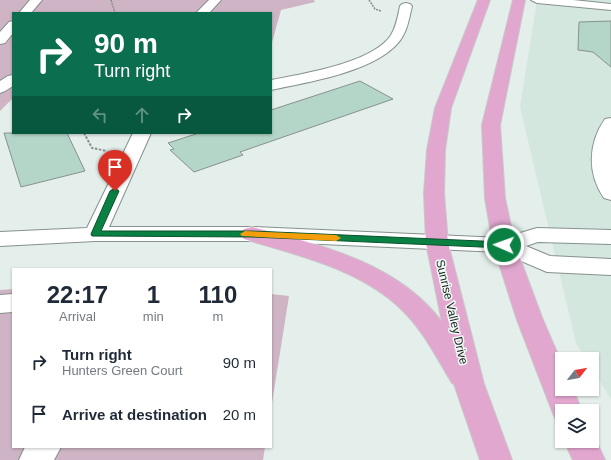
<!DOCTYPE html>
<style>
:root{--surface:#fff;--page:#f2f2f3;--text:#1f2937;--muted:#747a83}
body{margin:0;font-family:Helvetica,sans-serif;background:var(--page);color:var(--text);height:100vh;display:flex;flex-direction:column;font-size:15px;white-space:nowrap}
*{box-sizing:border-box;margin:0}
p{font-size:13px;color:var(--muted)}
.icon{flex:none;width:22px;height:22px;fill:none;stroke:currentColor;stroke-width:2;stroke-linecap:round;stroke-linejoin:round}
.map{position:relative;flex:1;overflow:hidden}
.details{position:absolute;left:12px;top:268px;width:260px;height:180px;display:flex;flex-direction:column;background:var(--surface);border-radius:0px;box-shadow:0 1px 3px #0004}
.details>*{flex:none}
.hud{position:absolute;left:12px;top:12px;width:260px;height:122px;border-radius:0px;box-shadow:0 1px 3px #0004;background:#0b6e4f;color:#fff;overflow:hidden}
.needle{width:26px;rotate:59deg}
.controls{position:absolute;left:555px;top:352px;display:grid;gap:8px}
.controls a{display:grid;place-items:center;width:44px;height:44px;border-radius:0px;background:var(--surface);box-shadow:0 1px 3px #0004;font-size:20px}
.pin{position:absolute;display:grid;place-items:center;width:34px;height:34px;color:#fff;margin:-41px -17px;border-radius:50% 50% 50% 0;rotate:-45deg;box-shadow:0 0 4px #0007}
.pin .icon{rotate:45deg}
.me{position:absolute;width:44px;margin:-22px;rotate:272deg;stroke-linejoin:round;filter:drop-shadow(0 0 3px #0008)}
.turn{display:flex;align-items:center;gap:14px;height:84px;padding:0 16px;font-size:18px}
.turn .icon{width:52px;height:52px;stroke-width:2.5}
.turn b{display:block;font-size:28px;line-height:34px}
.lanes{display:flex;align-items:center;height:38px;padding:0 16px;background:#0003;justify-content:center;gap:20px;direction:ltr}
.lanes .off{opacity:.35}
.eta{display:flex;justify-content:space-evenly;align-items:center;height:68px;text-align:center}
.eta b{font-size:24px;font-weight:800;line-height:28px}
ul{padding:0;list-style:none}
li{display:flex;align-items:center;gap:12px;height:52px;padding:0 16px}
li div{flex:1}
li b{display:block;font-size:15px}
li em{font-style:normal}
.map>svg:first-child{display:block}
</style>
<div class="map">
<svg width="611" height="460" viewBox="0 0 611 460">
<rect width="100%" height="100%" fill="#e4eeea"/>
<!-- built -->
<path fill="#d4e7df" d="M537,0h74v399l-19,-30v-10h-6l-10,-16 -56,-236z"/>
<!-- green -->
<g fill="#ceb4c4">
<path d="M0,0h314l1,2 -34,8 -10,36v-33h-258v85l-13,13z"/>
<path d="M13,289v158h252l-2,13h-263v-170z"/>
<path d="M271,294l18,2 -18,113z"/>
</g>
<!-- building -->
<g fill="#b3d6c8" stroke="#88918d">
<path d="M611,21v46l-18,-15 -15,-2 1,-28z"/>
<path d="M360,81l33,18 -153,53 3,3 -49,17 -24,-22 4,-1 -6,-6 31,-10h72v-23z"/>
<path d="M4,133h63l18,38 -64,16z"/>
</g>
<g fill="none" stroke-linecap="round" stroke-linejoin="round">
<!-- minor casing -->
<g stroke="#86908c" stroke-width="2">
<g id="minor">
<path d="M30,0h12l-11,13h-12z"/>
<path d="M209,0h12l-12,13h-13z"/>
<path d="M531,0h42l38,4v6l-74,-7z"/>
<path d="M406,3l4,1 2,2c-3,13 -5,27 -14,37 -25,29 -90,39 -127,47v-10c31,-6 102,-17 120,-45 5,-8 7,-19 9,-29l2,-2z"/>
<path d="M13,21v12l-8,10 -5,1v-12l9,-10z"/>
<path d="M13,75v11l-8,5 -5,2v-12l8,-5z"/>
<path d="M611,118v82l-7,-2c-17,-24 -16,-55 1,-79z"/>
<path d="M133,133h18l-42,94h143l251,11 34,-10 74,2v14l-73,-2 -12,4 24,10 61,3v16l-64,-3 -47,-20 -248,-11h-157l-95,5v-14l87,-4z"/>
<path d="M13,294v18l-13,1v-18z"/>
<path d="M25,447h36l-7,13h-35z"/>
</g>
</g>
<!-- major casing -->
<g stroke="#c9c9c9" stroke-width="2">
<g id="major">
<path d="M478,0h12l-39,108 -6,42 -1,43 4,50 36,141 28,76h-32l-26,-76 -2,-1c-14,-23 -27,-49 -46,-69 -41,-44 -106,-58 -162,-75l-3,-5 3,-5 8,-2c68,18 146,36 190,95l-16,-79 -2,-50 3,-43 8,-42z"/>
<path d="M513,0h12l-25,125 5,73 10,47 28,75 19,44v25h11l9,22h-20v11l-6,-2 -4,-9 -35,-91 -24,-75 -8,-47 -3,-73z"/>
<path d="M592,432l13,28h-32l-9,-19h28z"/>
</g>
</g>
<!-- path-far1 -->
<g stroke="#888f8c" stroke-width="1.5" stroke-dasharray="2 1" stroke-linecap="butt">
<path d="M111,0l4,13"/>
<path d="M369,0l6,9 6,2"/>
</g>
<!-- path -->
<path stroke="#888f8c" stroke-width="2" stroke-dasharray="2.5 1.5" stroke-linecap="butt" d="M84,133l8,15 15,3"/>
<!-- minor -->
<use href="#minor" fill="#fff" fill-rule="evenodd"/>
<!-- major -->
<use href="#major" fill="#e2a7cf" fill-rule="evenodd"/>
</g>
<!-- route -->
<path fill="#0b8043" stroke="#07532c" d="M115,188l4,3 -18,40h151l252,11 5,3 -5,3 -252,-11 -160,-1 -1,-2 19,-43z"/>
<!-- slow -->
<path fill="#f59e0b" d="M245,231l91,4 5,3 -5,3 -94,-5 -2,-2z"/>
<g text-anchor="middle" stroke-width="3" stroke-linejoin="round" paint-order="stroke">
<!-- street labels -->
<g font-size="12" fill="#1c201e" stroke="#f1fcf7">
<text transform="translate(452 312) rotate(77)" y="4">Sunrise Valley Drive</text>
</g>
</g>
</svg>
<div class="controls">
<a><svg class="needle" viewBox="-14 -14 28 28"><path d="M0-13l5 13h-10z" fill="#e53935"/><path d="M0 13l5-13h-10z" fill="#747a83"/></svg></a>
<a><svg class="icon" aria-label="layers" viewBox="0 0 24 24"><path d="M12 4l9 5-9 5-9-5zM3 14l9 5 9-5"/></svg></a>
</div>
<div class="pin" style="left:115px;top:191px;background:#d93025"><svg class="icon" aria-label="arrive" viewBox="0 0 24 24"><path d="M6 21V4h12l-3 4 3 4H6"/></svg></div>
<svg class="me" style="left:504px;top:245px" viewBox="-20 -20 40 40"><circle r="17" fill="#0b8043" stroke="#fff" stroke-width="3"/><path d="M0-11L8 9 0 5-8 9z" fill="#fff"/></svg>
<div class="hud">
<div class="turn"><svg class="icon" aria-label="right" viewBox="0 0 24 24"><path d="M7 20v-9h11M14 6l5 5-5 5"/></svg><div><b>90 m</b>Turn right</div></div>
<div class="lanes"><svg class="icon off" aria-label="left" viewBox="0 0 24 24"><path d="M17 20v-9H6M10 6l-5 5 5 5"/></svg><svg class="icon off" aria-label="ahead" viewBox="0 0 24 24"><path d="M12 20V5M6 11l6-6 6 6"/></svg><svg class="icon" aria-label="right" viewBox="0 0 24 24"><path d="M7 20v-9h11M14 6l5 5-5 5"/></svg></div>
</div>
<section class="details">
<div class="eta">
<div><b>22:17</b><p>Arrival</p></div>
<div><b>1</b><p>min</p></div>
<div><b>110</b><p>m</p></div>
</div>
<ul>
<li><svg class="icon" aria-label="right" viewBox="0 0 24 24"><path d="M7 20v-9h11M14 6l5 5-5 5"/></svg><div><b>Turn right</b><p>Hunters Green Court</p></div><em>90 m</em></li>
<li><svg class="icon" aria-label="arrive" viewBox="0 0 24 24"><path d="M6 21V4h12l-3 4 3 4H6"/></svg><div><b>Arrive at destination</b></div><em>20 m</em></li>
</ul>
</section>
</div>
